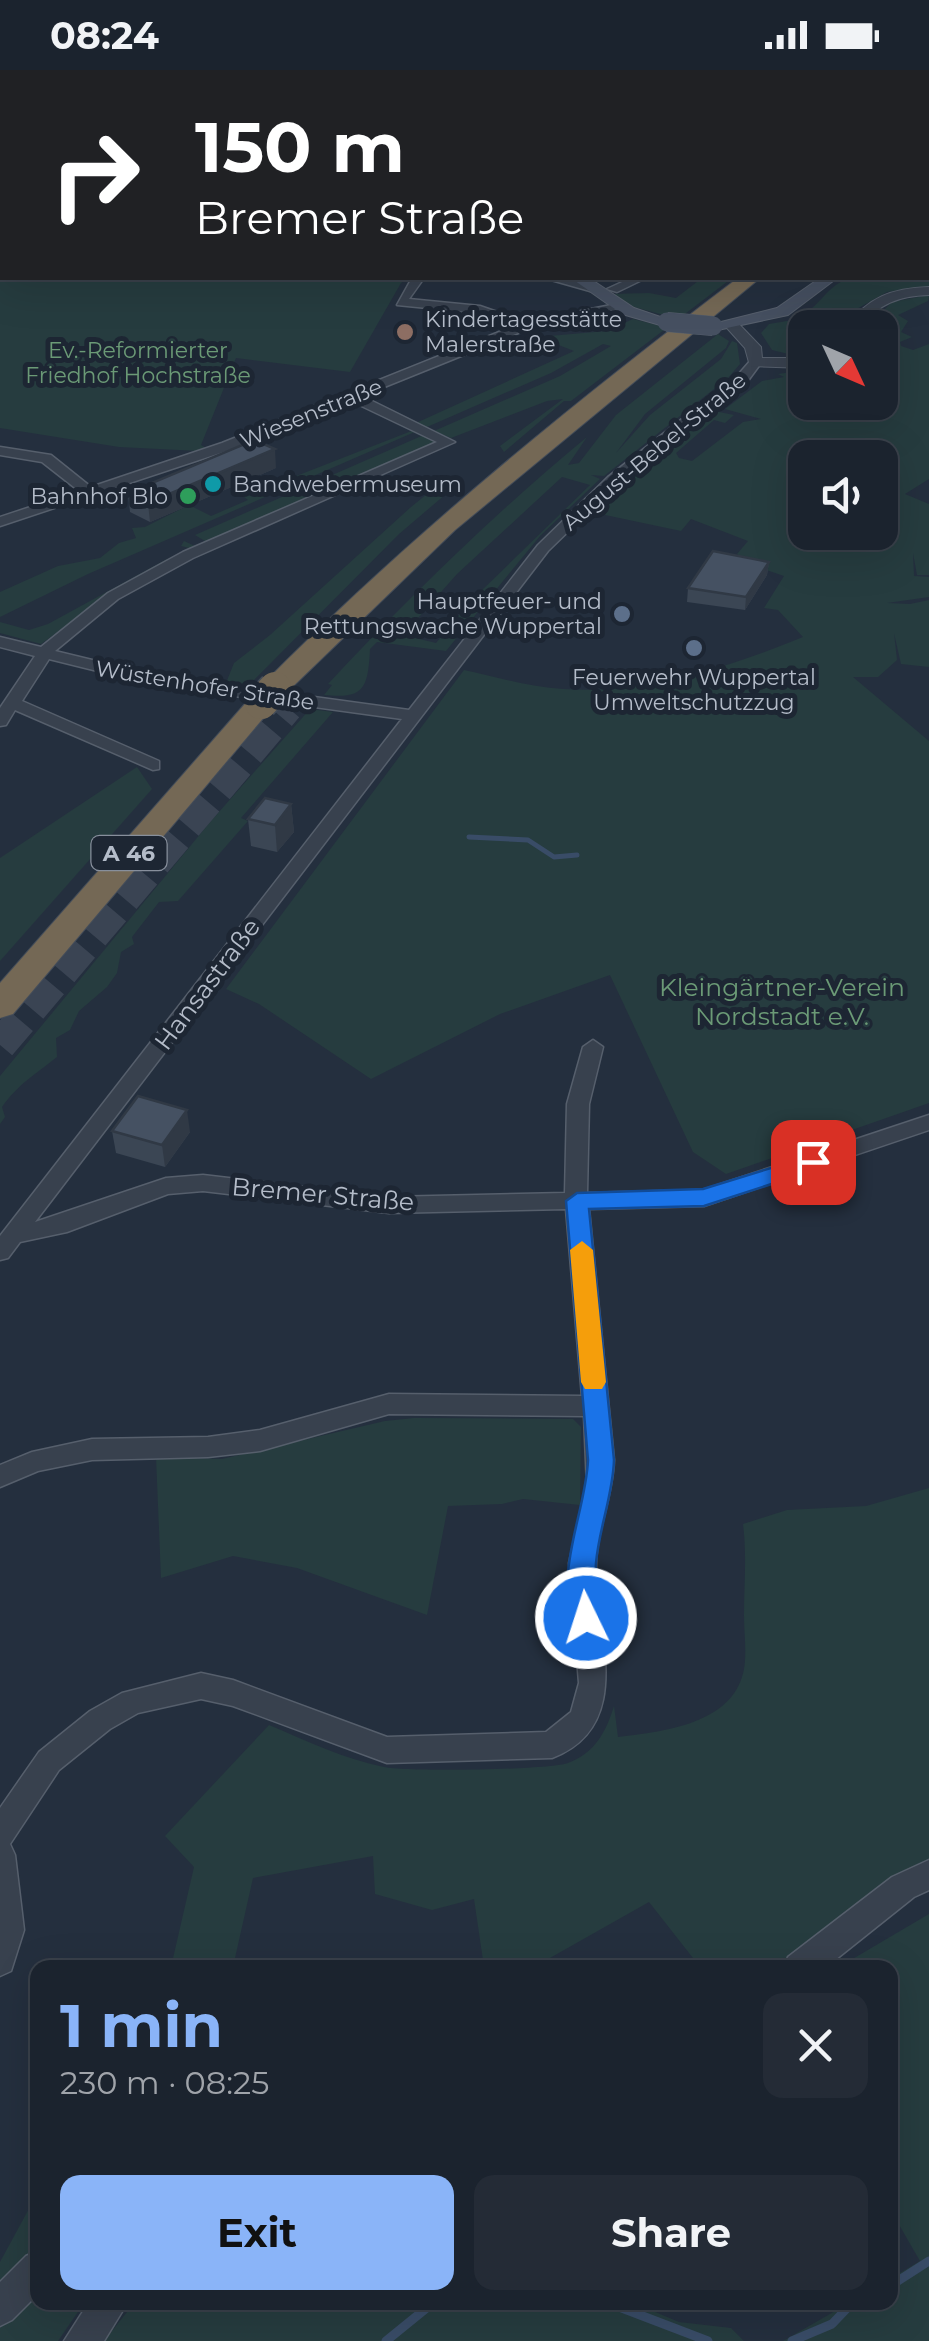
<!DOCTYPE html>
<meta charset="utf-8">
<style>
:root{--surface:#1b232e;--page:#242b36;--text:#f1f3f6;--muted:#a0a4aa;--line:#39404a;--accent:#8ab4f8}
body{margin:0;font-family:Montserrat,sans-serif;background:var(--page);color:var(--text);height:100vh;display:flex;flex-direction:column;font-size:38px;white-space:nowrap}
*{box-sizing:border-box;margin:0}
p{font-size:32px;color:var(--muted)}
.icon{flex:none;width:55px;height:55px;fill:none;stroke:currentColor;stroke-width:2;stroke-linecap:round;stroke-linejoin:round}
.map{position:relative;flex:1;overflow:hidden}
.side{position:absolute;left:30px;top:1890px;width:868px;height:350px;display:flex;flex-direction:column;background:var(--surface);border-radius:20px;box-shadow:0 10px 40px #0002,0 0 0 2px var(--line)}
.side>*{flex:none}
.guide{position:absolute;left:0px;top:0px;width:930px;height:210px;box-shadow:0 10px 40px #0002,0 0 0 2px var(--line);background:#202124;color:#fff;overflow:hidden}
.needle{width:65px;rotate:134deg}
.fabs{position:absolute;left:788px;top:240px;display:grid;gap:20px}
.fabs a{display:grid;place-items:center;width:110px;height:110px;border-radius:20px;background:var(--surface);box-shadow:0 10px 40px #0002,0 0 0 2px var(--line);font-size:50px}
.pin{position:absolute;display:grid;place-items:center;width:85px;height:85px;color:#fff;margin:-42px;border-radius:20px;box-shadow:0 5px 15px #0006}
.me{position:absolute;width:110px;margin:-55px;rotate:356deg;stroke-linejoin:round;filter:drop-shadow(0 0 8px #0008)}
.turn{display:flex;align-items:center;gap:35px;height:210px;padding:0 30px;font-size:45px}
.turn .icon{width:130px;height:130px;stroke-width:2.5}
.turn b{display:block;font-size:70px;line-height:85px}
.round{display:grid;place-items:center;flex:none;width:105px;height:105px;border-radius:20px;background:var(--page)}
.summary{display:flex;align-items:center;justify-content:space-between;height:170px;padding:0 30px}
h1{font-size:60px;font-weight:700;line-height:75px;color:var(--accent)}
.button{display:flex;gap:20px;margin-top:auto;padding:20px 30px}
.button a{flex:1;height:115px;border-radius:20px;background:var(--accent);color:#111;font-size:40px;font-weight:700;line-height:115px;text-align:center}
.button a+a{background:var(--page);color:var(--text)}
.status{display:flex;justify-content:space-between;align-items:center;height:70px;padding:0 50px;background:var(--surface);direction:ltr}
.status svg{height:28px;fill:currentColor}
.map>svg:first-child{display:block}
</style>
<div class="status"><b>08:24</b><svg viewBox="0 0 49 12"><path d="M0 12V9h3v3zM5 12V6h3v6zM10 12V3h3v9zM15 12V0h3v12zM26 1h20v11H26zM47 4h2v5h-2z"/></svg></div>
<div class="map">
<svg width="929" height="2271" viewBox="0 0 929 2271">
<rect width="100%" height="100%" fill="#242f3e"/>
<!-- green -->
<g fill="#263c3f" fill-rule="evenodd">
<path d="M929,192v25l-42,5 -34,19 -56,7c20,-9 25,-24 42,-35 21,-14 64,-5 89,-5z"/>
<path d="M0,196l2,12h406l-7,5 -51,89 -114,-14 -35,87 5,3 -7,3 -80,-4 -119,-19z"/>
<path d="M702,208h30l-161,123h-7l-60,51 -4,-6 63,-47 -16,2 -96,37 -17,-7 126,-55 51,-30 -8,-2 -52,29 -124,54 -11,-4 158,-72 -36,-14 68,-6 27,-12 28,7 10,-9 -37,-10 -21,-13 36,-1 27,5z"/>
<path d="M929,225l-1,6 -30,14 10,6 -7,11 11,5 -12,5 1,4 12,4 16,-6v135l-24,15 24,10v71h-12l-4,-22 1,23 15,1v20l-42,6 23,1 19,-4v67l-28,-3 -7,-31 3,27 -19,17h-25l76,64v362l-203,71 -33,-22 -83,-177 -110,39 -129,65 -112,-75 -33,-15 238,-319c32,7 66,17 99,19 79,6 167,-22 240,-52l-25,-27 -14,-2 20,-32 -41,-14 -6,-8 11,-13 -57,-22 -10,12 -90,-19 123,-101 20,4 -9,8 -11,-3 -38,33 3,5 13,3 51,-39 18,-3 -36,-10 37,-28 22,-4 -6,-3 27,-4v32h75v-74l-11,-1 2,-4 21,-21zM805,388h75v74h-75z"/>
<path d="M846,241l6,2 -9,14 -38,1v30l-33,-8 -11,-17 8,-9z"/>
<path d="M718,264l11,7 -3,7 -81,66 -29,39 34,-38 71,-56 11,-18 5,2 3,21 -12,14 -124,98 -13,-1 9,4 -60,57 -50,61 -13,-2 113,-110 -28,-8 -105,97 -54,61 33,8 36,-43 13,3 -39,48 -69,-9 -7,7c-2,40 -6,50 -46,46l8,-10 -4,-1c82,-88 167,-171 259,-247l-19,28 11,-2 37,-48z"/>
<path d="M414,360l3,1 -329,143 -88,43v-25l58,-26 42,-8 19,-15 17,-5 -4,-10 13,-1 44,-22 22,11 37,-16 -4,-3 45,-14 -3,-3z"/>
<path d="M426,364l12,6 -1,4 -244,105 -12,-3 3,-5 11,5 10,-5 -10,-6z"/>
<path d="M453,418l-54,46 -150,151 -23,-2 8,-20 36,-28 141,-128 21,-17z"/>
<path d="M167,489l3,2 -84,50 -45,33 -41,-11v-11l29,8 19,-6z"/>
<path d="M310,639l23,3 -92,106 7,3 -70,80 -19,1 -27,35 2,7 -13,8 -4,21 -10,14 -28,24 -9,19 -14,8 1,19c-21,17 -39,27 -55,50l3,10 -5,7v-48l211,-255z"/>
<path d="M137,697l15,22 -152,172v-103z"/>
<path d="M414,1348l159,1 8,8 -1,78 -57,-6 -21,5 -54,2 -21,109 -130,-47 -64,-12 -72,22 -5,-121 66,2 163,-38z"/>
<path d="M929,1418v375l-31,14 -122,90h-76l-51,-65 -115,65h-50l-10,-68 -42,11 -57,-16 -2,-38 -120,22 -20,89h-62l23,-100 -29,-31 104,-111c38,16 75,34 115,42 23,5 165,3 184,-4 27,-10 38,-31 46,-57l4,31c42,-5 109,-12 124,-60 6,-17 2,-43 2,-61 0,-31 3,-61 -1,-92l44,-14 79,-4z"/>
<path d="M929,1844v427h-146l66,-38 41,-1v-23l30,-18 -30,-52v-241l-51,-1z"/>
<path d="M37,2124v61l-37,37v-30z"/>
<path d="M37,2213l1,19 46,1 -26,38h-58v-21z"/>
<path d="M135,2232l499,1 45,19 52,6 13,13h-640z"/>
</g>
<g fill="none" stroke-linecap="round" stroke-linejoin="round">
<!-- stream-far2 -->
<path stroke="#394c67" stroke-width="2.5" d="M90,0l6,2"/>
<!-- stream-far1 -->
<path stroke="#394c67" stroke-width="5" d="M469,767l59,3 26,17 23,-2"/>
<!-- stream -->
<g stroke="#394c67" stroke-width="9">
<path d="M890,2216l39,-25"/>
<path d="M606,2232l102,39"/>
<path d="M386,2271l48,-39"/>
<path d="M792,2271l40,-17 21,-22"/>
</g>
<!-- motorway-tunnel -->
<path stroke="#3a4453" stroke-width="32" stroke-dasharray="32 16" stroke-linecap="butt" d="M0,975l287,-338"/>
<!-- minor casing -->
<g stroke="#565f6c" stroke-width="3">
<g id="minor">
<path d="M291,0h15l2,2h-13z"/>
<path d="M0,43l2,1v6l-2,-1z"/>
<path d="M0,90l2,1v6h-2z"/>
<rect x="0" y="149" width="2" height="7"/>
<path d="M412,208h12l-15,21 71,7 46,16 95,-19 6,4 -99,22 -166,67 93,46 -262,116 -75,41 -63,52 99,24 255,35 129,-165 70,-68 129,-101 14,-16 10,3 -14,19 -129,101 -70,68 -513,671 131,-44 37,-3 186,22 176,-4 2,-89 16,-57 10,-7 10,7 -14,57 -2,89 116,-3 226,-75v15l-225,76 -115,3 25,251c-1,36 -18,71 -18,106 0,66 40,160 -44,192l-165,5 -154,-57 -32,-7 -63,14 -28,16 -51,41 -49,74 5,11 9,75 -13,41 -11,5v-168l39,-56 51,-41 32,-18 79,-20 32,7 154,57 159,-5 25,-20 8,-29 -10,-120 18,-77 -3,-70 -195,-2 -129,37 -52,6 -116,3 -54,11 -38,16v-22l32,-13 60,-13 116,-2 52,-7 129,-36 193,2 -16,-187 -177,4 -186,-22 -35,3 -101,38 -47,10 -12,16 -8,2v-24l402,-517 -248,-34 -105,-26 -27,42 137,60v8l-6,1 -138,-60 -9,15 -6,1v-18l35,-52 -35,-9v-10l41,10 67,-54 75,-41 254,-110 -86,-41 -119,48 -232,77v-9l79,-26 -37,-29 -42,-7v-8l51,8 40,32 131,-44 292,-117 -36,-13 -81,-8z"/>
<path d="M544,208h19l40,11 -6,4z"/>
<path d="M631,208h15l-29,14 -10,-3z"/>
<path d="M929,1790v30l-15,7 -89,71h-41l4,-11 104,-80z"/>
<path d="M38,2181v43l-26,26 -12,6v-44l26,-26z"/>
<path d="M89,2232h39l-24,39h-40z"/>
</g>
</g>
<!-- tertiary casing -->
<g stroke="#565f6c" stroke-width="2">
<g id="tertiary">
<path d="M929,217v8c-29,1 -51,8 -68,33h-15c21,-31 47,-40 83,-41z"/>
<path d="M727,252h10l24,25 1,11h43v10l-55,-2 -5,-18 -18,-20z"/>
</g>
</g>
<!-- secondary casing -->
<g stroke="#565f6c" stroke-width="2">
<g id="secondary">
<path d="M56,0h14l1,2h-13z"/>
<rect x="928" y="164" width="1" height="9"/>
<path d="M0,187l2,1v9h-2z"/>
<path d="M571,208h18l45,30 41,14 -8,5 -45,-13z"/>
<path d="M820,208h17l-49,37 -75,16 -8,-5 72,-18z"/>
</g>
</g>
<!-- motorway casing -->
<g stroke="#434c59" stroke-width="2">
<g id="motorway">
<rect x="886" y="0" width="16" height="2"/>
<rect x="928" y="60" width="1" height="11"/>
<path d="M738,208h22l-305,252 -170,164h-20l-5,-6 5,-6c147,-148 307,-278 473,-404z"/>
<path d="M261,624l10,3 5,6 -5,6 -258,305 -13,4v-35l251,-286z"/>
</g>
</g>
<!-- minor -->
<use href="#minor" fill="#38414e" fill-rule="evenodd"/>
<!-- tertiary -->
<use href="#tertiary" fill="#38414e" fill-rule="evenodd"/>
<!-- secondary -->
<use href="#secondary" fill="#465061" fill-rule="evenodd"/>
<!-- motorway -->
<use href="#motorway" fill="#746855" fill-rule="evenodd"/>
<!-- secondary-bridge casing -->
<g stroke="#565f6c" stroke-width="20" stroke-linecap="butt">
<path id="secondary-bridge" d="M667,252l46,4"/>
</g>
<!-- motorway-bridge casing -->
<g stroke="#434c59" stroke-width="35" stroke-linecap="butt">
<path id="motorway-bridge" d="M261,633l14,-15"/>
</g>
<!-- secondary-bridge -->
<use href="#secondary-bridge" stroke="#465061" stroke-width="19"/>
<!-- motorway-bridge -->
<use href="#motorway-bridge" stroke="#746855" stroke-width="32"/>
</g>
<!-- wall -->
<g fill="#3b4654">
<path d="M276,398l-126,54 -20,-10 -2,-19z"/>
<path d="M769,492l-2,13 -22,35 -58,-8 1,-14z"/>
<path d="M291,734l3,28 -17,20 -26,-6 -3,-27z"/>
<path d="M112,1061l78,1 -25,35 -49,-14z"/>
</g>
<!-- shaded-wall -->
<g fill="#303945">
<path d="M275,379l1,19 -126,54 -2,-19z"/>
<path d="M769,492l-2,13 -22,35 1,-13z"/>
<path d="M291,734l3,28 -17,20 -2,-27z"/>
<path d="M187,1040l3,22 -25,35 -3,-22z"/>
</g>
<!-- building -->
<g fill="#455162" stroke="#303945" stroke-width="2.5">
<path d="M254,370l21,9 -127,54 -20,-10z"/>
<path d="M713,481l56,11 -23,35 -58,-9z"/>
<path d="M265,728l26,6 -16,21 -27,-6z"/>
<path d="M138,1026l49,14 -25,35 -50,-14z"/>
</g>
<!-- route -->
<path fill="#1a73e8" stroke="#114b97" stroke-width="2.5" d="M813,1085l8,2 3,5 -3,6 -117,38 -115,3 25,251c-1,35 -15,68 -18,103 -2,20 9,44 0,63l-10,4 -10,-4c-24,-50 10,-114 12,-166l-22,-259 11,-8 126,-4z"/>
<!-- slow -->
<path fill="#f59e0b" d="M582,1171l11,9 13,132 -4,7h-17l-4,-7 -11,-132z"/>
<!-- markers -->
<circle fill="#8d6e63" stroke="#1d2633" stroke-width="4" cx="405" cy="262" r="10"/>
<circle fill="#0f9aa8" stroke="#1d2633" stroke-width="4" cx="213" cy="414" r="10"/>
<circle fill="#2e9e5b" stroke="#1d2633" stroke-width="4" cx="188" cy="426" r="10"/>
<g fill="#5c6f8a" stroke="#1d2633" stroke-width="4">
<circle cx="622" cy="544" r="10"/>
<circle cx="694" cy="578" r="10"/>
</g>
<g text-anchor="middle" stroke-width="10" stroke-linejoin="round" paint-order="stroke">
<!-- far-poi labels -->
<g font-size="22" fill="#b4bcc9" stroke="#1d2633" text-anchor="start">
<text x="425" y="257">Kindertagesstätte<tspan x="425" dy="25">Malerstraße</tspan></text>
<text x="233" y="422">Bandwebermuseum</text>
<text x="168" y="434" text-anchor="end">Bahnhof Blo</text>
<text x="602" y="539" text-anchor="end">Hauptfeuer- und<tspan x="602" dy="25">Rettungswache Wuppertal</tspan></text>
<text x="694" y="615" text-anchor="middle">Feuerwehr Wuppertal<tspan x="694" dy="25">Umweltschutzzug</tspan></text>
</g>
<!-- far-park labels -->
<g font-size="22" fill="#6b9a76" stroke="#1d2633">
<text x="138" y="288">Ev.-Reformierter<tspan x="138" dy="25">Friedhof Hochstraße</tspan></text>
</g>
<!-- far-street labels -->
<g font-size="22" fill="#b4bcc9" stroke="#1d2633">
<text transform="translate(311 343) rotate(-22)" y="8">Wiesenstraße</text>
<text transform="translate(654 381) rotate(-40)" y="8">August-Bebel-Straße</text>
<text transform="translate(205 615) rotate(9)" y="8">Wüstenhofer Straße</text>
</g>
<!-- shield labels -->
<rect fill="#1d2633" stroke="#878f9c" stroke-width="2.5" x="91.5" y="766" width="75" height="34" rx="8"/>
<g font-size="22" font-weight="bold" fill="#b4bcc9">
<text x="129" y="791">A 46</text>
</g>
<!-- street labels -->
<g font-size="25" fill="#b4bcc9" stroke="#1d2633">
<text transform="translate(207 914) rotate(-53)" y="9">Hansastraße</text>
<text transform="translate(323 1124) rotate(5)" y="9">Bremer Straße</text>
</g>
<!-- park labels -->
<g font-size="25" fill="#6b9a76" stroke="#1d2633">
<text x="782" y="926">Kleingärtner-Verein<tspan x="782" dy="29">Nordstadt e.V.</tspan></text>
</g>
</g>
</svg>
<div class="fabs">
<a><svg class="needle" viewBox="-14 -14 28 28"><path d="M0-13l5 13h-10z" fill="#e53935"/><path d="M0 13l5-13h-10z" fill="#a0a4aa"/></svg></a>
<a><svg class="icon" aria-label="sound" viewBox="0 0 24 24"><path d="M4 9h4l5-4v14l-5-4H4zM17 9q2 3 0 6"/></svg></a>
</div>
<div class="pin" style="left:813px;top:1092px;background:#d93025"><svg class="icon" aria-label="arrive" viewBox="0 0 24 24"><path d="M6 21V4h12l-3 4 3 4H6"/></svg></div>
<svg class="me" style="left:586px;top:1548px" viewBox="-20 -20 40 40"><circle r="17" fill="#1a73e8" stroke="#fff" stroke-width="3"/><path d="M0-11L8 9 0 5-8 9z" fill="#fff"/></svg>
<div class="guide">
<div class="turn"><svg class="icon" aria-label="right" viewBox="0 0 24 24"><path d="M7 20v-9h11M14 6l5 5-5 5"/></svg><div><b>150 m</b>Bremer Straße</div></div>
</div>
<section class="side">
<div class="summary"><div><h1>1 min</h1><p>230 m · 08:25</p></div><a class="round"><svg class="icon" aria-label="close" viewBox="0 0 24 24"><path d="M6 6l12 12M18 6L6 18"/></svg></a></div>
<div class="button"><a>Exit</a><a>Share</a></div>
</section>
</div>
